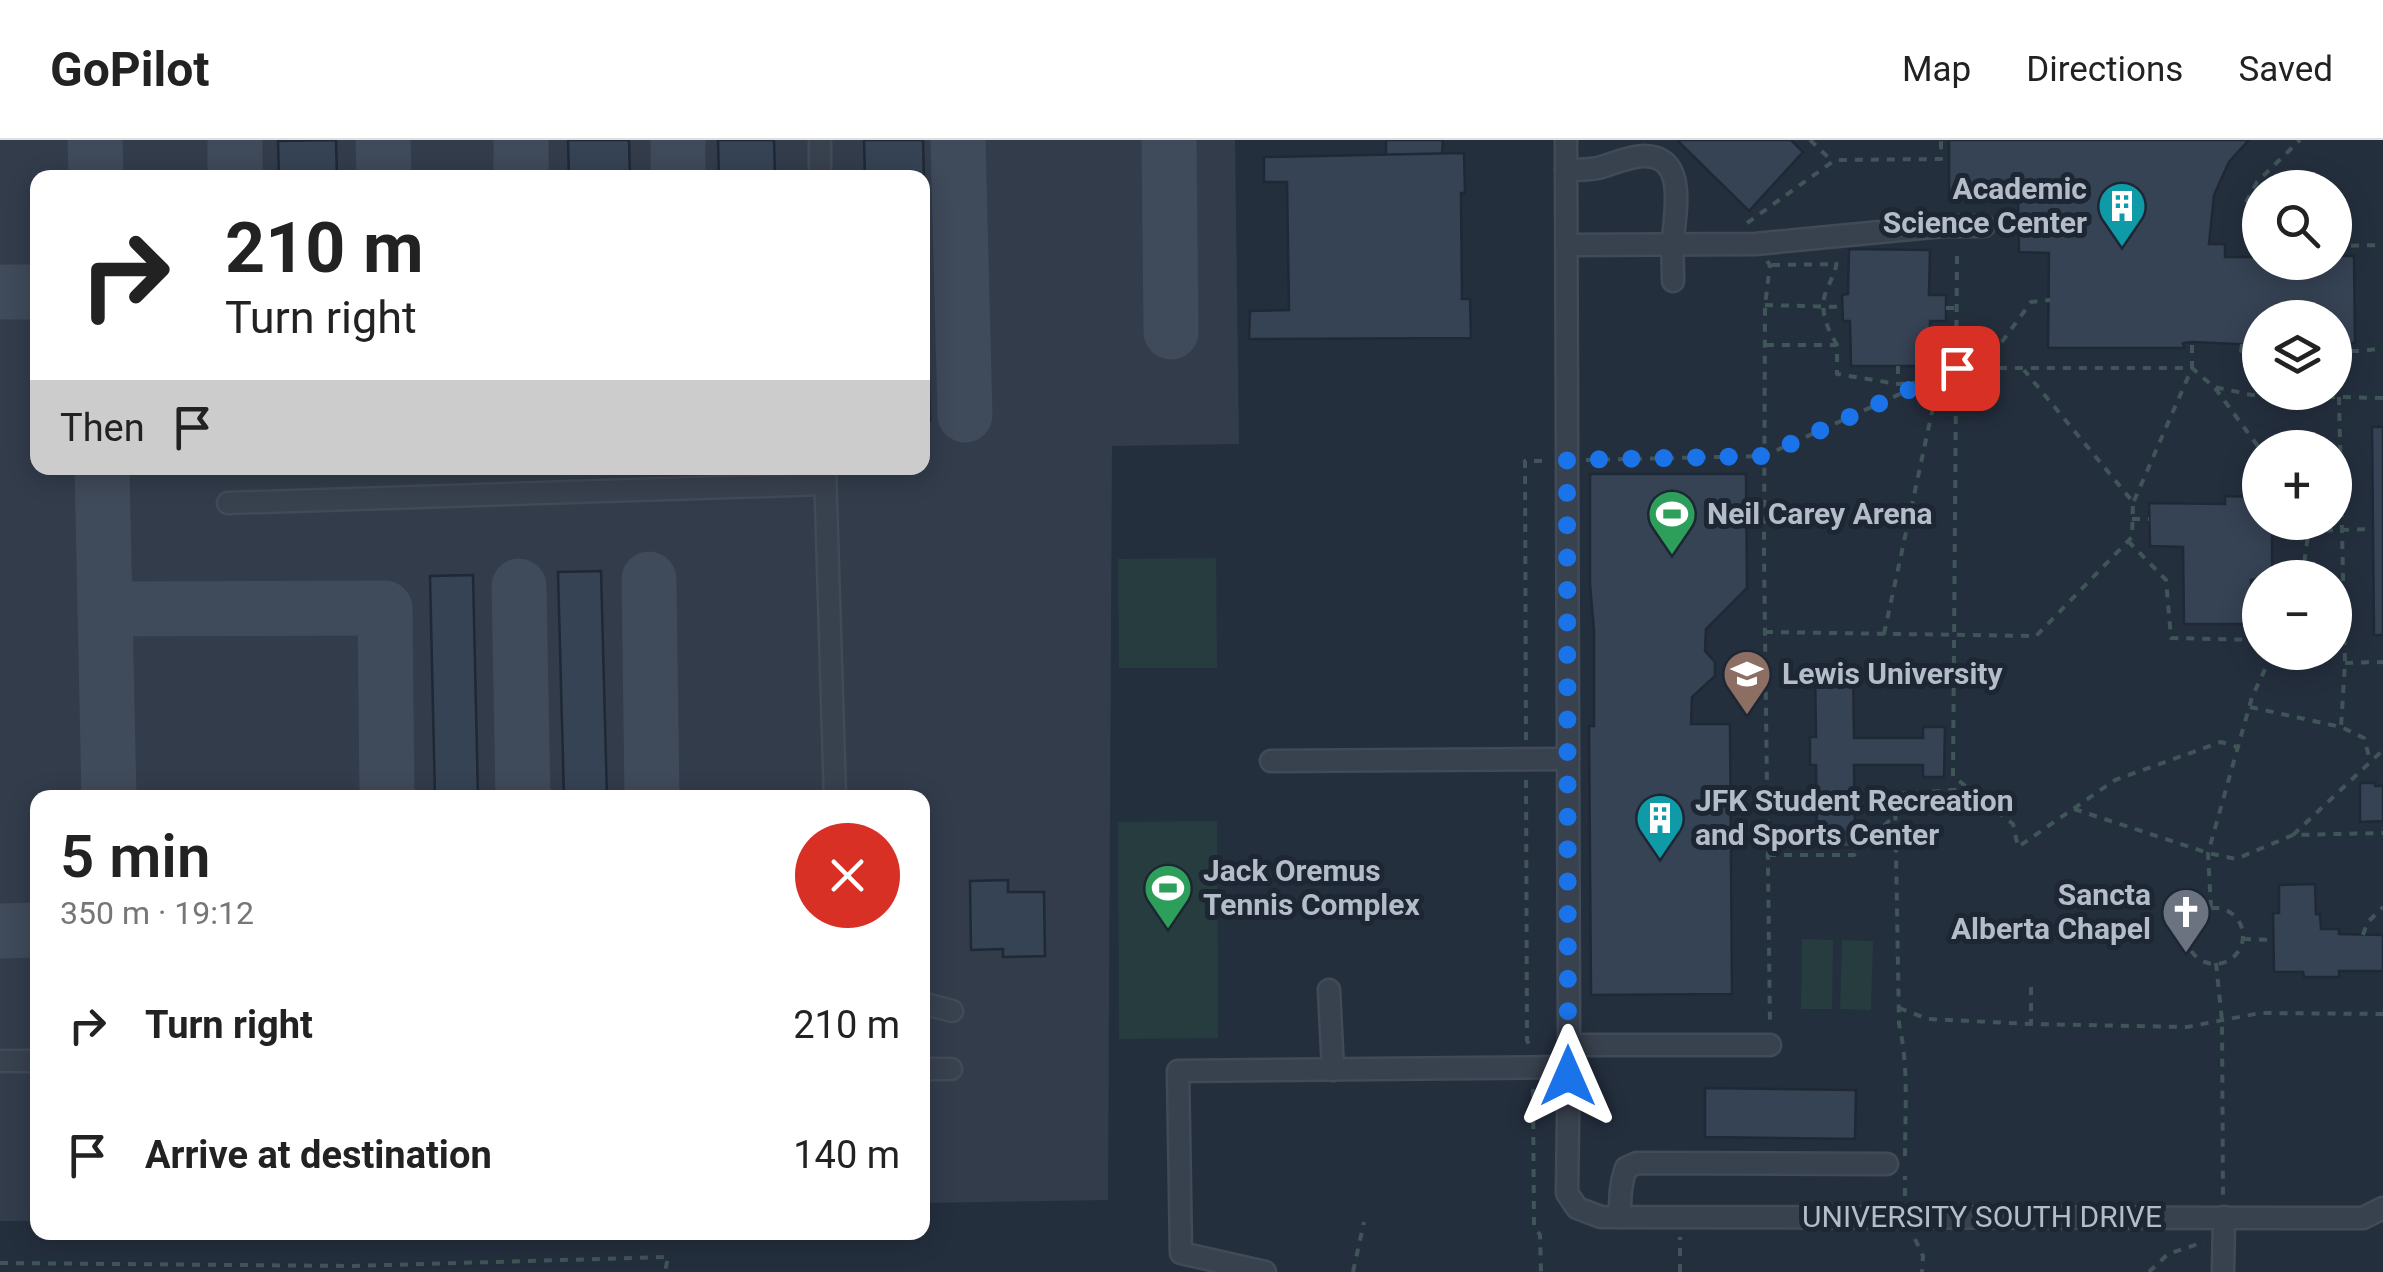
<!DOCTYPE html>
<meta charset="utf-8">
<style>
:root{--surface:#fff;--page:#f2f2f2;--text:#222;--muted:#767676;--line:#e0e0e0}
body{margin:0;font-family:Roboto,sans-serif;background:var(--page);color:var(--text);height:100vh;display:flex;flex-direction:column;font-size:38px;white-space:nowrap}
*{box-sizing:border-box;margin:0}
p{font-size:32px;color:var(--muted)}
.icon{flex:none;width:55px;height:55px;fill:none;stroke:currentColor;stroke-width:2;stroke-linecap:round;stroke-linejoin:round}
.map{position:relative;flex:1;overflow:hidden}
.drawer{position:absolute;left:30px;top:650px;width:900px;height:450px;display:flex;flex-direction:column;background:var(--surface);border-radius:20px;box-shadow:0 5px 25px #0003}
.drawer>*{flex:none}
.guide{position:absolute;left:30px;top:30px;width:900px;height:305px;border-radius:20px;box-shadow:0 5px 25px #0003;background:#fff;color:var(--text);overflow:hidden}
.fabs{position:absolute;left:2242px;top:30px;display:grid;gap:20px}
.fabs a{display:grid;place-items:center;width:110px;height:110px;border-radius:50%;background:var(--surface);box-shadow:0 5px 25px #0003;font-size:50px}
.pin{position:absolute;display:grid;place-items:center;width:85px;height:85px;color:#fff;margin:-42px;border-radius:20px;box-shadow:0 5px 15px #0006}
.me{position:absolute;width:110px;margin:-55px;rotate:0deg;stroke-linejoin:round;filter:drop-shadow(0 0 8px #0008)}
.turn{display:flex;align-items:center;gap:35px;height:210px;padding:0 30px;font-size:45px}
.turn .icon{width:130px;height:130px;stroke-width:2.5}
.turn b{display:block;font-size:70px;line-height:85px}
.then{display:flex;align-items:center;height:95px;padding:0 30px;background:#0003;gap:20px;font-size:38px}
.round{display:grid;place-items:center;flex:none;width:105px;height:105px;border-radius:52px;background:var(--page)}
.summary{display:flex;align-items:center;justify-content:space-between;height:170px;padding:0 30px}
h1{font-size:60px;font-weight:600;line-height:75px}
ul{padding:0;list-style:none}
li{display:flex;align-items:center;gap:30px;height:130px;padding:0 30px}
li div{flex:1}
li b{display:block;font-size:38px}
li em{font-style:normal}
header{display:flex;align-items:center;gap:60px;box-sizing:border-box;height:140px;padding:0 50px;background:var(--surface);border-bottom:2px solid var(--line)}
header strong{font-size:48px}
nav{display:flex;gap:55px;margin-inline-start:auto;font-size:35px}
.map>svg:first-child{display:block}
</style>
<header>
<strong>GoPilot</strong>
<nav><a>Map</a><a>Directions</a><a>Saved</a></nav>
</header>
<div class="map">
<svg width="2383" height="1132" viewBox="0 0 2383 1132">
<rect width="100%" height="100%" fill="#242f3e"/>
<!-- airport -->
<path fill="#323c4b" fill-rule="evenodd" d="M0,0h1235l4,304 -127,2 -4,754 -185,3 -1,-405h-884l-1,423h-37zM38,38h884v290h-884z"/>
<!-- green -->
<g fill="#263c3f">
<path d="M1216,418l1,110h-98l-1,-109z"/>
<path d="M1217,681l1,217 -99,1 -1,-217z"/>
<path d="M1802,799l31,1 -1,69h-31z"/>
<path d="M1842,800l31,1 -2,69 -31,-1z"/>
</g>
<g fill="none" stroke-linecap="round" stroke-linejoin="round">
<!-- taxiway -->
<g stroke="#3f4a5a" stroke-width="55">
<path d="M95,0l1,38"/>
<path d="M235,0v38"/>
<path d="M383,0l1,38"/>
<path d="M521,0v38"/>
<path d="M678,0v38"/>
<path d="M958,0l7,275"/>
<path d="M1169,0l2,192"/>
<path d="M0,152h38"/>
<path d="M102,328l7,330"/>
<path d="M649,439l3,219"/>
<path d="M519,446l4,212"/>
<path d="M105,469l280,-1 2,190"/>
<path d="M0,791l38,-1"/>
</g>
</g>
<!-- building -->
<g fill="#364354" stroke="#1f2835" stroke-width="2.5">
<path d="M336,0l1,38h-58l-1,-37z"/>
<path d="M568,0h61l1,38h-61z"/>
<path d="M718,0h56l1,38h-56z"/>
<path d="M864,0h59l7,281h-8v-243h-57z"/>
<path d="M1386,0h57l-1,14 -56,1z"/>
<path d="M1677,0h114l12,12 -54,59z"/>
<path d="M1949,0h300l-20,22 -15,33 -5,49h16v13h35v5h75v-6h19l1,87h-20v-25h-75v27l-68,-3 -9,1 1,5h-136l1,-95 -30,-1 -1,-54h-69z"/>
<path d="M1464,13l1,40h-4l1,106h8l1,39 -222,1 1,-28 39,-1 -2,-128h-23v-25z"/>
<path d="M1849,109l81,1 -1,45h17v26h-16v45h-79l-1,-45h-7l-1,-26 6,-1z"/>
<path d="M2372,287h11v208h-9z"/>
<path d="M1590,334h156l1,114 -41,41 -1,22 10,11v14l-23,21 -1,27h39l2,270 -141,1 -2,-269h5v-95l-4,-47z"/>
<path d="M2225,356l35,1v25h12v56l-21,2 1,44h-68l-1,-77 -33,-1 -1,-43 76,1z"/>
<path d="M601,431l6,227h-43l-6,-226z"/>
<path d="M473,435l5,223h-43l-5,-222z"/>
<path d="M1815,525h38l1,73h69v-11h22l-1,50h-21v-12h-69l1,73h-4l1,9 -17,1v-10h-18l-1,-73h-6v-28h6z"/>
<path d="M2360,643h15v3h8v35l-23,1z"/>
<path d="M1008,740v12h36l1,64 -42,1v-8l-32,1 -1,-69z"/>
<path d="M2315,744l1,30h4l1,15h18v5l44,1v36h-44v6h-35l-1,-5h-29l-1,-59h6v-28z"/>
<path d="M1705,948l151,2 -1,49 -150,-2z"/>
</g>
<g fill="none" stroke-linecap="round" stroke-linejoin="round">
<!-- minor casing -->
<g stroke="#414a57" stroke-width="25">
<g id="minor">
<path d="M1566,0l3,905 -2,148 10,15 24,9 762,1 20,-10"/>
<path d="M820,2v36"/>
<path d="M1566,30c11,0 21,0 32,-2 15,-4 31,-12 46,-12 45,0 30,59 29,85 -1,13 0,27 0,40"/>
<path d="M1567,105l188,-1 188,-18h41"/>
<path d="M825,328l10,330"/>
<path d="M228,363l597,-19"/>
<path d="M1271,621l297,-2"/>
<path d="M1329,850l4,80"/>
<path d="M922,863l30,8"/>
<path d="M1569,905h201"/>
<path d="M0,921h38"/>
<path d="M922,929h29"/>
<path d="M1620,1077c0,-17 0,-32 6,-49l11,-5 250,1"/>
<path d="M1265,1132l-84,-19 -3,-182 391,-4"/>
<path d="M2223,1132l1,-55"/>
</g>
</g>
<!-- path -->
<g stroke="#3f5557" stroke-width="4" stroke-dasharray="8 8" stroke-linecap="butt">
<path d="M1810,0l22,21"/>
<path d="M1747,83l88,-63 106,-1v-19"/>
<path d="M2260,99l-12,-1 -3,-34 12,-22 43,-42"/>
<path d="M2335,106l48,-1"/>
<path d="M1957,116l-4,520 60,48 5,23 97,-67 106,-38 16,5"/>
<path d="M1767,121l3,4 -5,40 -1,249 6,471"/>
<path d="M1772,125l65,-1"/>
<path d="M1765,165l78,2"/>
<path d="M1946,168h11"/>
<path d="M2242,204l-1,7h19"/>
<path d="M1766,205h71v29l61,10 25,-2"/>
<path d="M1837,205c-10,-17 -19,-36 -10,-56 5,-12 10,-19 10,-33"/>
<path d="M2335,211h27l21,-3"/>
<path d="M1898,226v18"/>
<path d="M1983,228l48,-66 19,-2"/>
<path d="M2215,248l45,61"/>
<path d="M2339,257l6,266 -4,64"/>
<path d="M1586,320l178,-4 193,-88h235l22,19 38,8 131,3"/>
<path d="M2134,361l58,-133v-26"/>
<path d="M2132,379h17"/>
<path d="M2309,391l63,-2"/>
<path d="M2128,401l38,39 5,58 89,2"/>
<path d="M2302,438l8,-56"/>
<path d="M1765,492l271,4 96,-99 1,-35 -109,-132"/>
<path d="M1884,494l56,-259"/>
<path d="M2345,523l38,-1"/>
<path d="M2250,567l91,20 23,11 6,22"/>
<path d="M1526,600l-1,-279h22"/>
<path d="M1526,640l1,260 4,10"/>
<path d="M2074,669l134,44 28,6 57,-24 90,-2"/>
<path d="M2293,695l90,-85"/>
<path d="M1768,715h86l42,-41"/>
<path d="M2211,768l-3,-55 44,-156 21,-45"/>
<circle cx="2215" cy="796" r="28"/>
<path d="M2363,795l4,-12 16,-16"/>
<path d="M2243,799l30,1"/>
<path d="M2216,823l6,58 1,176"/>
<path d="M2031,847v37"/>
<path d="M1899,868l29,11 103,5 156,3 73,-14 123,1"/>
<path d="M1533,949l1,136 6,10 1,37"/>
<path d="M1905,1016c0,-43 4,-89 -6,-132l-4,-230 73,-5"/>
<path d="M1905,1056v-20"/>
<path d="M1915,1099l8,17 -1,16"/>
<path d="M0,1123l353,3 315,-9 -3,15"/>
<path d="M1353,1132l11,-50"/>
<path d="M1680,1132v-35"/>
<path d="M2149,1132l19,-18 36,-12"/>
</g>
<!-- minor -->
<use href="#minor" stroke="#38414e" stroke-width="20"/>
</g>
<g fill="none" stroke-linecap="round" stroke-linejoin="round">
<!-- route -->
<path stroke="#1a73e8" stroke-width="18" stroke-dasharray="0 32.4" d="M1568,936l-1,-616 197,-4 193,-88"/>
</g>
<!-- icons -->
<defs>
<g id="building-pin" transform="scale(2.5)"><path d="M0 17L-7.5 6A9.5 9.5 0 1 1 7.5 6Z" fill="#0f9aa8" stroke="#1d2633"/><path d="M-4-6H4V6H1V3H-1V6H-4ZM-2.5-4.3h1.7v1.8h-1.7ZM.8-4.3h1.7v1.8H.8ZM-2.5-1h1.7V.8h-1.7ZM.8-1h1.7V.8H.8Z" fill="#fff"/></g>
<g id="stadium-pin" transform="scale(2.5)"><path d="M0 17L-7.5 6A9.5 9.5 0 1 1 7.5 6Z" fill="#2e9e5b" stroke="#1d2633"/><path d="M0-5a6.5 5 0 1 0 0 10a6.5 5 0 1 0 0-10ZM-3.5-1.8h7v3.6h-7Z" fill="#fff"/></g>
<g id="university-pin" transform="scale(2.5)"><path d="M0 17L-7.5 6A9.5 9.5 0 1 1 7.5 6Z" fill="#8d6e63" stroke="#1d2633"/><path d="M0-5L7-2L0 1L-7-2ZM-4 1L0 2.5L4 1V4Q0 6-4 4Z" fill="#fff"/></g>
<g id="church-pin" transform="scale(2.5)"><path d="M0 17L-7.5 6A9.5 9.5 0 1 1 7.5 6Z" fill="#6b7280" stroke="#1d2633"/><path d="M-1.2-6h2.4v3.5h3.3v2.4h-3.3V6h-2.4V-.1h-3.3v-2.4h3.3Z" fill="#fff"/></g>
</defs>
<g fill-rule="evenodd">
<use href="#building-pin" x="2122" y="66"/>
<use href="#stadium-pin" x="1672" y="374"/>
<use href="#university-pin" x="1747" y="534"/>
<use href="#building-pin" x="1660" y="678"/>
<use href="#stadium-pin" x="1168" y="748"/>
<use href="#church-pin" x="2186" y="772"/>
</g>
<g text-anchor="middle" stroke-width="10" stroke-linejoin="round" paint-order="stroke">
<!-- poi labels -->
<g font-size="30" font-weight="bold" fill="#b4bcc9" stroke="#1d2633" text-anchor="start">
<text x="2087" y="59" text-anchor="end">Academic<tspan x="2087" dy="34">Science Center</tspan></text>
<text x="1707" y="384">Neil Carey Arena</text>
<text x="1782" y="544">Lewis University</text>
<text x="1695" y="671">JFK Student Recreation<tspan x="1695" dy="34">and Sports Center</tspan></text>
<text x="1203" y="741">Jack Oremus<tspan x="1203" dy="34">Tennis Complex</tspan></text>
<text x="2151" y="765" text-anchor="end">Sancta<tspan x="2151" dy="34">Alberta Chapel</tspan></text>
</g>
<!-- street labels -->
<g font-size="30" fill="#b4bcc9" stroke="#1d2633">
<text x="1982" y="1087">UNIVERSITY SOUTH DRIVE</text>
</g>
</g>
</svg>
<div class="fabs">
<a><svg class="icon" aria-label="search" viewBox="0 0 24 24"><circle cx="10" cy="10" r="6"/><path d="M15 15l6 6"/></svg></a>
<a><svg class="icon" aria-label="layers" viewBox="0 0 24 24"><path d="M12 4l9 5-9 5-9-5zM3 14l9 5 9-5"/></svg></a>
<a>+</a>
<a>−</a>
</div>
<div class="pin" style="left:1957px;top:228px;background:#d93025"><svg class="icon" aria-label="arrive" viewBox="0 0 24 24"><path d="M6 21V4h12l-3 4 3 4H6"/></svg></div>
<svg class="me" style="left:1568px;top:936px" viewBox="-20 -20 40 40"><path d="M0-17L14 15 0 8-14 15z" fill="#1a73e8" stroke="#fff" stroke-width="4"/></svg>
<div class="guide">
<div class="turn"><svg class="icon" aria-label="right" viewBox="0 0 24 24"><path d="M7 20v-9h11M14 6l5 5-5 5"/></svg><div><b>210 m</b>Turn right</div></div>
<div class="then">Then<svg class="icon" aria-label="arrive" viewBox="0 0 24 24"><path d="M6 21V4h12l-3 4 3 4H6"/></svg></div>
</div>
<section class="drawer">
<div class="summary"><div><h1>5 min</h1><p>350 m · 19:12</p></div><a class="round" style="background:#d93025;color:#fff"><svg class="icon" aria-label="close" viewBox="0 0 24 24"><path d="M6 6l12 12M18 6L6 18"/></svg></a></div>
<ul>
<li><svg class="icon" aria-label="right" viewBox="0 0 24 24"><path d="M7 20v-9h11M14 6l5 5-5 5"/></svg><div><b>Turn right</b></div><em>210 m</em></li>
<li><svg class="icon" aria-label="arrive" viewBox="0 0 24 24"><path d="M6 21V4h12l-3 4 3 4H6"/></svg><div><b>Arrive at destination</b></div><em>140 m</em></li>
</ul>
</section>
</div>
